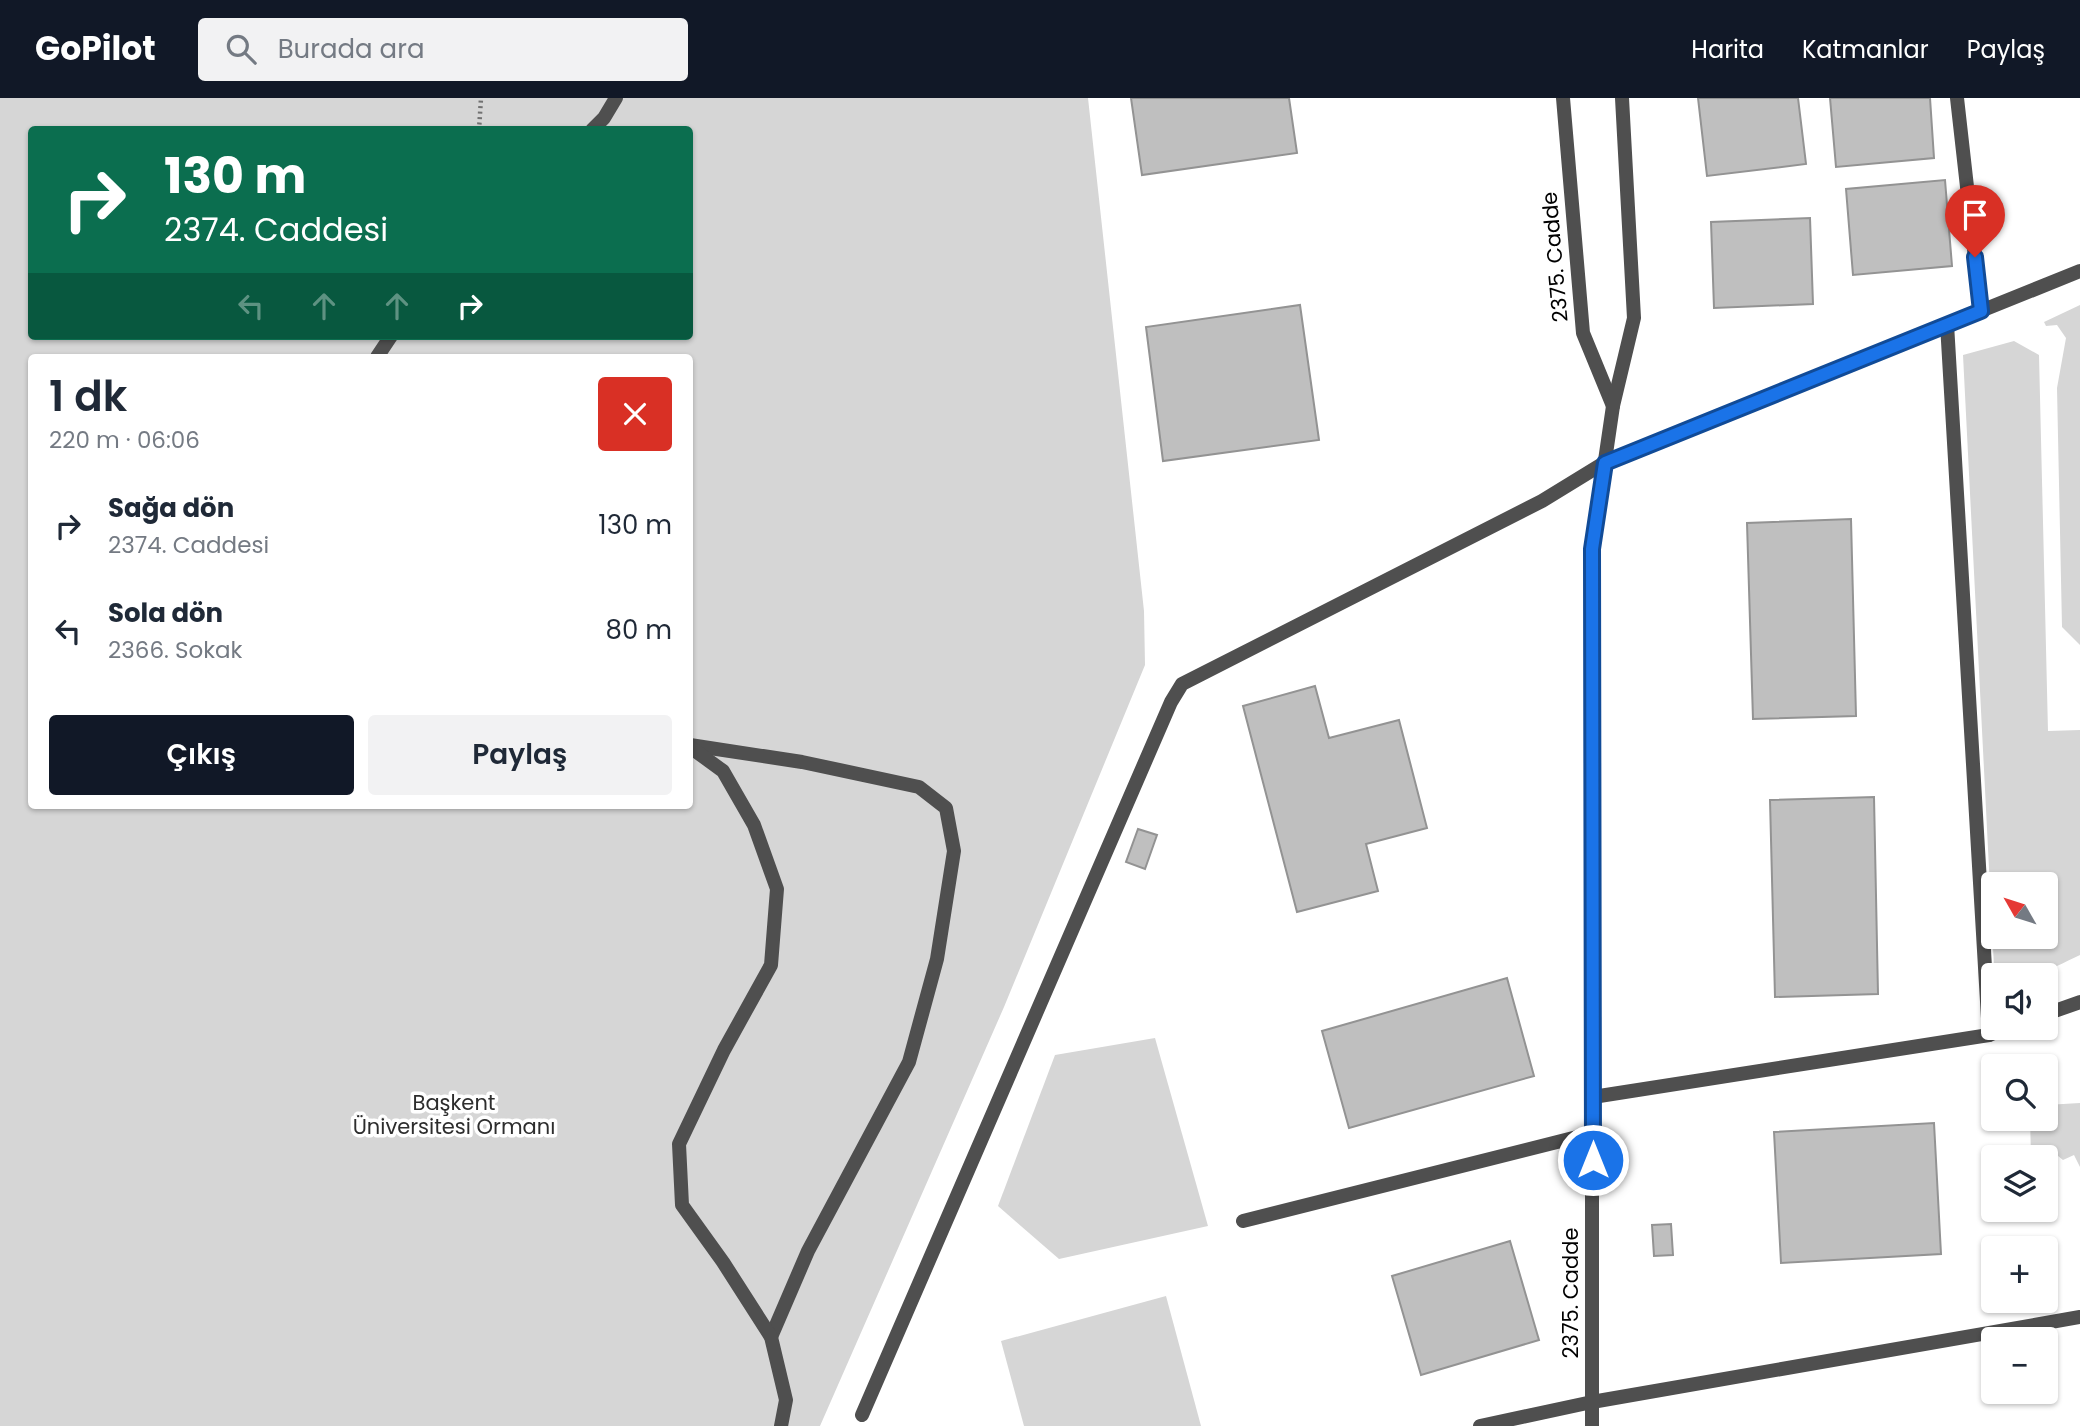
<!DOCTYPE html>
<html lang="tr">
<meta charset="utf-8">
<style>
:root{--surface:#fff;--page:#f2f2f3;--text:#1f2937;--muted:#747a83;--accent:#111827}
body{margin:0;font-family:Poppins,sans-serif;background:var(--page);color:var(--text);height:100vh;display:flex;flex-direction:column;font-size:26px;white-space:nowrap}
*{box-sizing:border-box;margin:0}
p{font-size:23px;color:var(--muted)}
.icon{flex:none;width:38px;height:38px;fill:none;stroke:currentColor;stroke-width:2;stroke-linecap:round;stroke-linejoin:round}
.map{position:relative;flex:1;overflow:hidden}
.panel{position:absolute;left:28px;top:256px;width:665px;height:455px;display:flex;flex-direction:column;background:var(--surface);border-radius:7px;box-shadow:0 2px 5px #0004}
.panel>*{flex:none}
.banner{position:absolute;left:28px;top:28px;width:665px;height:214px;border-radius:7px;box-shadow:0 2px 5px #0004;background:#0b6e4f;color:#fff;overflow:hidden}
.needle{width:46px;rotate:309deg}
.tools{position:absolute;left:1981px;top:774px;display:grid;gap:14px}
.tools a{display:grid;place-items:center;width:77px;height:77px;border-radius:7px;background:var(--surface);box-shadow:0 2px 5px #0004;font-size:35px}
.pin{position:absolute;display:grid;place-items:center;width:60px;height:60px;color:#fff;margin:-72px -30px;border-radius:50% 50% 50% 0;rotate:-45deg;box-shadow:0 0 7px #0007}
.pin .icon{rotate:45deg}
.me{position:absolute;width:77px;margin:-38px;rotate:0deg;stroke-linejoin:round;filter:drop-shadow(0 0 5px #0008)}
.turn{display:flex;align-items:center;gap:24px;height:147px;padding:0 21px;font-size:32px}
.turn .icon{width:91px;height:91px;stroke-width:2.5}
.turn b{display:block;font-size:49px;line-height:60px}
.lanes{display:flex;align-items:center;height:66px;padding:0 21px;background:#0003;justify-content:center;gap:35px;direction:ltr}
.lanes .off{opacity:.35}
.round{display:grid;place-items:center;flex:none;width:74px;height:74px;border-radius:7px;background:var(--page)}
.headline{display:flex;align-items:center;justify-content:space-between;height:119px;padding:0 21px}
h1{font-size:42px;font-weight:600;line-height:52px}
.primary-button{display:flex;gap:14px;margin-top:auto;padding:14px 21px}
.primary-button a{flex:1;height:80px;border-radius:7px;background:var(--accent);color:#fff;font-size:28px;font-weight:600;line-height:80px;text-align:center}
.primary-button a+a{background:var(--page);color:var(--text)}
ul{padding:0;list-style:none}
li{display:flex;align-items:center;gap:21px;height:105px;padding:0 21px}
li div{flex:1}
li b{display:block;font-size:26px}
li em{font-style:normal}
header{display:flex;align-items:center;gap:42px;box-sizing:border-box;height:98px;padding:0 35px;background:var(--accent);color:#fff}
header strong{font-size:33px}
nav{display:flex;gap:38px;margin-inline-start:auto;font-size:24px}
.search{width:490px;height:63px;background:var(--page);display:flex;align-items:center;gap:18px;box-sizing:border-box;padding:0 24px;border-radius:7px;color:var(--muted);font-size:26px}
.map>svg:first-child{display:block}
</style>
<header>
<strong>GoPilot</strong>
<div class="search"><svg class="icon" aria-label="search" viewBox="0 0 24 24"><circle cx="10" cy="10" r="6"/><path d="M15 15l6 6"/></svg>Burada ara</div>
<nav><a>Harita</a><a>Katmanlar</a><a>Paylaş</a></nav>
</header>
<div class="map">
<svg width="2080" height="1328" viewBox="0 0 2080 1328">
<rect width="100%" height="100%" fill="#fff"/>
<!-- green -->
<g fill="#d6d6d6" fill-rule="evenodd">
<path d="M0,0h1088l56,513 1,54 -141,342 -184,419h-820zM32,32h658v206h-658zM32,259h658v448h-658z"/>
<path d="M2080,207v340l-18,-18 -5,-239 9,-50 -9,-13 -11,1 -2,-4z"/>
<path d="M2014,243l25,14 9,376 32,-1v225c-22,10 -46,25 -70,20 -5,-1 -11,-5 -16,-8l-31,-612zM1993,786h53v52h-53z"/>
<path d="M1155,940l53,188 -149,33 -61,-53 57,-151z"/>
<path d="M2080,1005v64l-6,-12 -11,5 -11,-9 -15,6h-6l-1,-39h16v-13z"/>
<path d="M1166,1198l35,130h-177l-23,-85z"/>
</g>
<!-- building -->
<g fill="#bfbfbf" stroke="#939393" stroke-width="2">
<path d="M1131,0h158l8,55 -155,22z"/>
<path d="M1698,0h100l8,66 -99,12z"/>
<path d="M1830,0h100l4,60 -98,9z"/>
<path d="M1945,82l7,86 -99,9 -7,-86z"/>
<path d="M1810,120l3,86 -99,4 -3,-86z"/>
<path d="M1300,207l19,135 -156,21 -17,-134z"/>
<path d="M1851,421l5,197 -103,3 -6,-196z"/>
<path d="M1315,588l14,52 70,-18 28,108 -61,16 12,47 -81,21 -54,-206z"/>
<path d="M1874,699l4,197 -103,3 -5,-197z"/>
<path d="M1138,731l19,6 -12,34 -19,-7z"/>
<path d="M1507,880l27,98 -185,52 -27,-97z"/>
<path d="M1934,1025l7,131 -160,9 -7,-131z"/>
<path d="M1671,1126l2,31 -19,1 -2,-31z"/>
<path d="M1510,1143l29,99 -118,35 -29,-99z"/>
</g>
<g fill="none" stroke-linecap="round" stroke-linejoin="round">
<!-- path -->
<path stroke="#717171" stroke-width="4.5" stroke-dasharray="2 3.5" stroke-linecap="butt" d="M479,32l2,-32"/>
<!-- street -->
<g stroke="#4f4f4f" stroke-width="14">
<path d="M1563,0l20,235 30,73"/>
<path d="M1957,0l24,213"/>
<path d="M592,32l12,-12 12,-20"/>
<path d="M1947,226l42,711"/>
<path d="M377,259l14,-21"/>
<path d="M690,647l112,17 117,25 27,21 8,43 -17,108 -28,103 -101,189 -37,86"/>
<path d="M690,649l33,24 31,54 23,64 -6,76 -47,85 -45,94 3,61 41,57 48,75 15,63 -5,26"/>
<path d="M2046,916l34,-12"/>
<path d="M1593,999l396,-62 21,-8"/>
<path d="M1243,1123l350,-88"/>
<path d="M862,1317l309,-713 11,-18 360,-183 62,-38 476,-192"/>
<path d="M1480,1328l112,-24 488,-85"/>
<path d="M1592,1328v-877l21,-143 21,-88 -12,-220"/>
</g>
</g>
<g fill="none" stroke-linecap="round" stroke-linejoin="round">
<!-- route casing -->
<g stroke="#114b97" stroke-width="18">
<path id="route" d="M1593,1062l-1,-611 13,-86 376,-152 -6,-54"/>
</g>
<!-- route -->
<use href="#route" stroke="#1a73e8" stroke-width="12"/>
</g>
<g text-anchor="middle" stroke-width="7" stroke-linejoin="round" paint-order="stroke">
<!-- street labels -->
<g font-size="21" fill="#000" stroke="#fff">
<text transform="translate(1555 159) rotate(-95)" y="7">2375. Cadde</text>
<text transform="translate(1571 1195) rotate(-90)" y="7">2375. Cadde</text>
</g>
<!-- park labels -->
<g font-size="21" fill="#2d2d2d" stroke="#fff">
<text x="454" y="1012">Başkent<tspan x="454" dy="24">Üniversitesi Ormanı</tspan></text>
</g>
</g>
</svg>
<div class="tools">
<a><svg class="needle" viewBox="-14 -14 28 28"><path d="M0-13l5 13h-10z" fill="#e53935"/><path d="M0 13l5-13h-10z" fill="#747a83"/></svg></a>
<a><svg class="icon" aria-label="sound" viewBox="0 0 24 24"><path d="M4 9h4l5-4v14l-5-4H4zM17 9q2 3 0 6"/></svg></a>
<a><svg class="icon" aria-label="search" viewBox="0 0 24 24"><circle cx="10" cy="10" r="6"/><path d="M15 15l6 6"/></svg></a>
<a><svg class="icon" aria-label="layers" viewBox="0 0 24 24"><path d="M12 4l9 5-9 5-9-5zM3 14l9 5 9-5"/></svg></a>
<a>+</a>
<a>−</a>
</div>
<div class="pin" style="left:1975px;top:159px;background:#d93025"><svg class="icon" aria-label="arrive" viewBox="0 0 24 24"><path d="M6 21V4h12l-3 4 3 4H6"/></svg></div>
<svg class="me" style="left:1593px;top:1062px" viewBox="-20 -20 40 40"><circle r="17" fill="#1a73e8" stroke="#fff" stroke-width="3"/><path d="M0-11L8 9 0 5-8 9z" fill="#fff"/></svg>
<div class="banner">
<div class="turn"><svg class="icon" aria-label="right" viewBox="0 0 24 24"><path d="M7 20v-9h11M14 6l5 5-5 5"/></svg><div><b>130 m</b>2374. Caddesi</div></div>
<div class="lanes"><svg class="icon off" aria-label="left" viewBox="0 0 24 24"><path d="M17 20v-9H6M10 6l-5 5 5 5"/></svg><svg class="icon off" aria-label="ahead" viewBox="0 0 24 24"><path d="M12 20V5M6 11l6-6 6 6"/></svg><svg class="icon off" aria-label="ahead" viewBox="0 0 24 24"><path d="M12 20V5M6 11l6-6 6 6"/></svg><svg class="icon" aria-label="right" viewBox="0 0 24 24"><path d="M7 20v-9h11M14 6l5 5-5 5"/></svg></div>
</div>
<section class="panel">
<div class="headline"><div><h1>1 dk</h1><p>220 m · 06:06</p></div><a class="round" style="background:#d93025;color:#fff"><svg class="icon" aria-label="close" viewBox="0 0 24 24"><path d="M6 6l12 12M18 6L6 18"/></svg></a></div>
<ul>
<li><svg class="icon" aria-label="right" viewBox="0 0 24 24"><path d="M7 20v-9h11M14 6l5 5-5 5"/></svg><div><b>Sağa dön</b><p>2374. Caddesi</p></div><em>130 m</em></li>
<li><svg class="icon" aria-label="left" viewBox="0 0 24 24"><path d="M17 20v-9H6M10 6l-5 5 5 5"/></svg><div><b>Sola dön</b><p>2366. Sokak</p></div><em>80 m</em></li>
</ul>
<div class="primary-button"><a>Çıkış</a><a>Paylaş</a></div>
</section>
</div>
